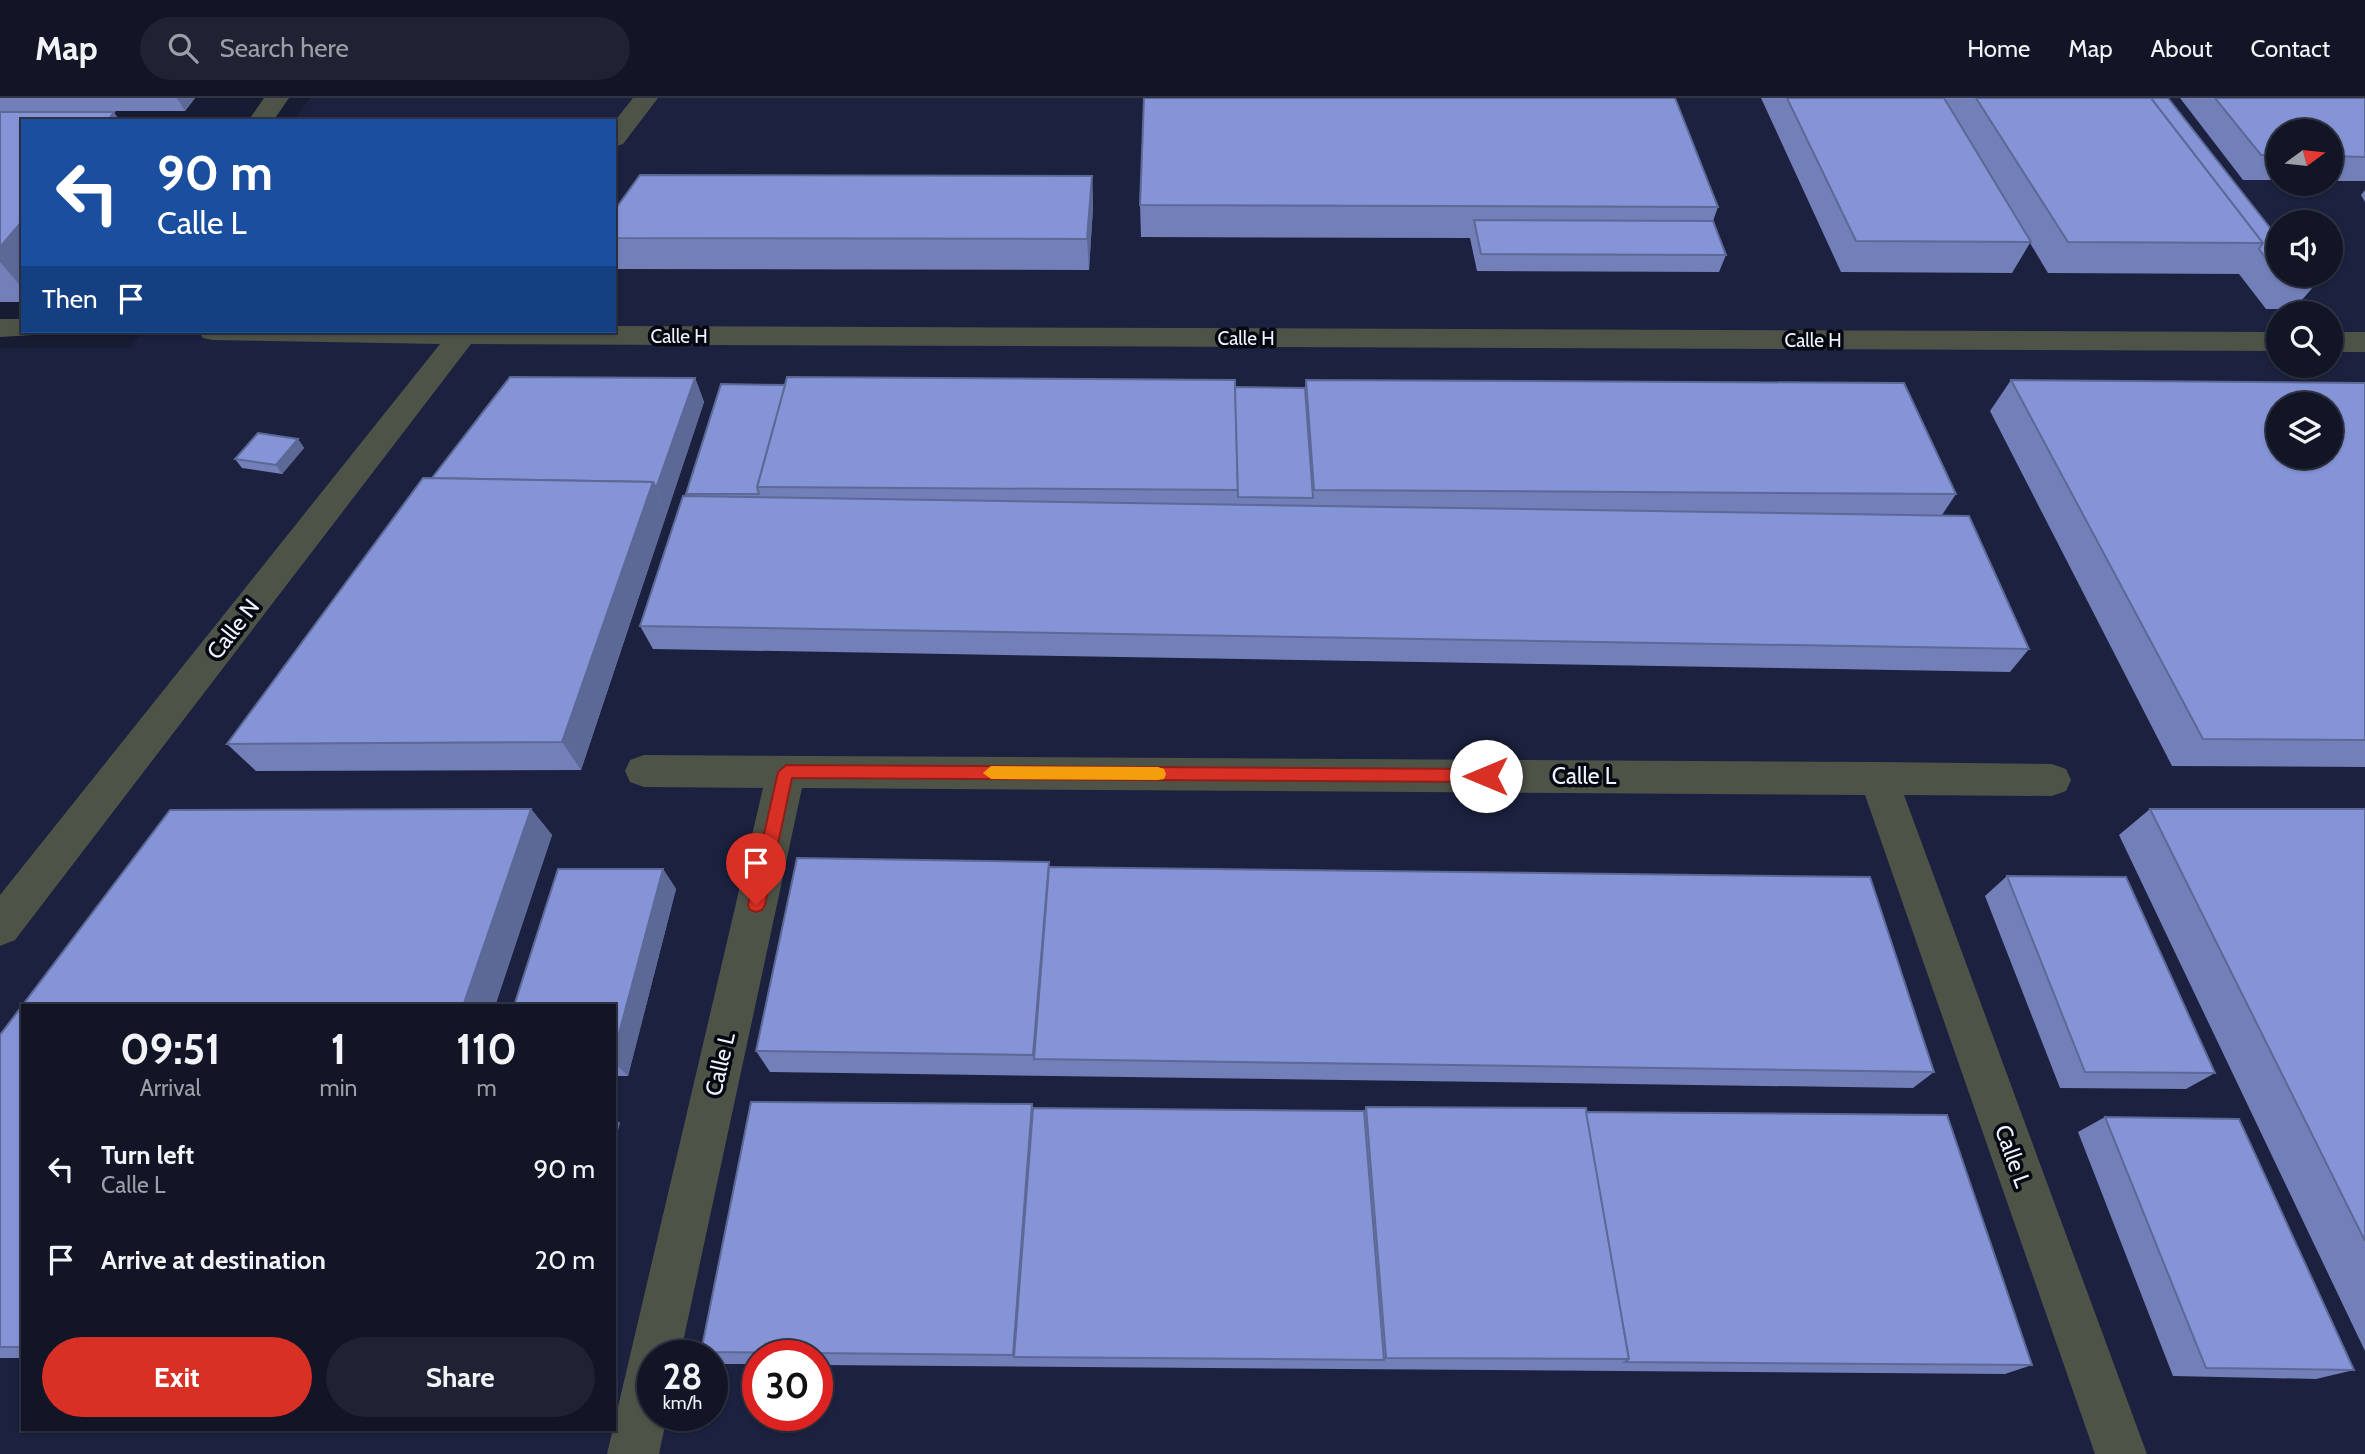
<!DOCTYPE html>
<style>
:root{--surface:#111526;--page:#1e2232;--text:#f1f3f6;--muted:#9c9fa7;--line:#303443;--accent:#d93025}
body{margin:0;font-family:Cabin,sans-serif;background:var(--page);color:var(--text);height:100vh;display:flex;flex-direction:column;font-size:26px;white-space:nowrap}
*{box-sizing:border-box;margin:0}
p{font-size:23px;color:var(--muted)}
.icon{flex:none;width:38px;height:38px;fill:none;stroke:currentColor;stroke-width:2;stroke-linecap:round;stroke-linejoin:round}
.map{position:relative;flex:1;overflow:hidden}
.drawer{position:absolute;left:21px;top:906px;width:595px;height:427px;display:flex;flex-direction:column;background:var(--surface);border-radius:0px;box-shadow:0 2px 5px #0004,0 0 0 2px var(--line)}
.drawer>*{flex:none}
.guide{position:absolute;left:21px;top:21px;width:595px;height:214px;border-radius:0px;box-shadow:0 2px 5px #0004,0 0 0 2px var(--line);background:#1a4fa0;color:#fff;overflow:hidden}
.needle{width:46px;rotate:75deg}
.tools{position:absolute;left:2266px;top:21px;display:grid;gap:14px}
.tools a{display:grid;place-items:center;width:77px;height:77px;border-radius:50%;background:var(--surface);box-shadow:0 2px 5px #0004,0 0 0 2px var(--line);font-size:35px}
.speed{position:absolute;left:637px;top:1242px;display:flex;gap:14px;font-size:35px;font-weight:700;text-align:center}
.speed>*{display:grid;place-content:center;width:91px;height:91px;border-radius:50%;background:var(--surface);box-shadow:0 2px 5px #0004,0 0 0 2px var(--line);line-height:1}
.speed small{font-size:18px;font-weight:400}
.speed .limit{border:10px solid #d22;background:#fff;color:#111}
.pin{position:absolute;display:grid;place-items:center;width:60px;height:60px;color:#fff;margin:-72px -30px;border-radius:50% 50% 50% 0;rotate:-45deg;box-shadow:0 0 7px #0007}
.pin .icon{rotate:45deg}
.me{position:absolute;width:77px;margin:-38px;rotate:270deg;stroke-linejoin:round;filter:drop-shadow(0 0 5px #0008)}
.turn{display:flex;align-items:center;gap:24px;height:147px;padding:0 21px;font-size:32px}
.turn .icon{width:91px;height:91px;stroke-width:2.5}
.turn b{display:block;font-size:49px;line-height:60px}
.then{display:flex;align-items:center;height:66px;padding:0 21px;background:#0003;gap:14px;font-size:26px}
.eta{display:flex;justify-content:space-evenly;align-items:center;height:119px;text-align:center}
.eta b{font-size:42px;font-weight:700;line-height:49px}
.button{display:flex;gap:14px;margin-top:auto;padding:14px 21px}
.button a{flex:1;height:80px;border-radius:42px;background:var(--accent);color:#fff;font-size:28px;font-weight:700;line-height:80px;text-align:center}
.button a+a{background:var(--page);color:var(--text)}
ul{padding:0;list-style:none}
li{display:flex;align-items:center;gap:21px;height:91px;padding:0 21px}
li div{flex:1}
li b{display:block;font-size:26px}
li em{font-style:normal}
header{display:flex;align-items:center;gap:42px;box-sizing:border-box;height:98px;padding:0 35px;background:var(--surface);border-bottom:2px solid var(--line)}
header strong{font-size:33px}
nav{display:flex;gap:38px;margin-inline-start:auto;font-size:24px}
.search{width:490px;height:63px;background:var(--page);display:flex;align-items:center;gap:18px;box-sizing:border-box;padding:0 24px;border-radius:38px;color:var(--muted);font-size:26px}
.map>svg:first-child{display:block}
</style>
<header>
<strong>Map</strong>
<div class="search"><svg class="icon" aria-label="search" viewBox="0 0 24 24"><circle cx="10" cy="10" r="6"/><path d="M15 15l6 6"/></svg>Search here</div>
<nav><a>Home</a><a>Map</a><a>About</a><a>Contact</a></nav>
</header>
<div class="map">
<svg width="2365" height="1356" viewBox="0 0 2365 1356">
<rect width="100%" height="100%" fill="#171c32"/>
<!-- built -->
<path fill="#1b213e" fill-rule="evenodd" d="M310,0h2055v1356h-2365v-1106h130l13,-17h471v-210h-321zM2278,33h53v53h-53zM2278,124h53v53h-53zM2278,215h53v53h-53zM2278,306h53v53h-53zM23,908h591v424h-591zM653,1258h59v60h-59zM758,1258h59v60h-59z"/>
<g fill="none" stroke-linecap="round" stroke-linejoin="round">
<!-- minor -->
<g fill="#4e5348" fill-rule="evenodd">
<path d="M264,0h25l-16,23h-25z"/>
<path d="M633,0h25l-35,46 -9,3v-25z"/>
<path d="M0,221h23v12h13l-3,4 -33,2z"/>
<path d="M614,228l1664,6v19l-1807,-7 -456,596 -15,6v-51l440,-551 -227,-4 -10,-2 -5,-7h416z"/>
<rect x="2331" y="234" width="34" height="20"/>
<path d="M644,657l1234,7 174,2 14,5 5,11 -5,11 -14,5 -148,-1 243,659h-52l-230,-659 -1063,-7 -122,568h-27v60h14l-8,38h-52l156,-666 -119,-1 -14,-5 -5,-11 5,-11z"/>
</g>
</g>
<!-- wall -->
<g fill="#727fb8">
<path d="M0,0h195l-10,13h-185z"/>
<path d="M1761,0h407l147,187 -21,24h-28l-27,-35 -191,-1 -18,-30 -18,30 -171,-1z"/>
<path d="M2180,0h185v83h-34v-50h-53v49h-35z"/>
<path d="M0,14l23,9v181h-23z"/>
<path d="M1092,78l1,31 -4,63 -475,-1v-58z"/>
<path d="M2365,92v12l-4,-7z"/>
<path d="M1140,107l578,2 -5,14 13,34 -7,17 -242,-1 -7,-33 -329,-1z"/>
<path d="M695,280l9,24 -123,368 -325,1 -29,-27 205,-266z"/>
<path d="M1306,282l650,114 -14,21 87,134 -19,23 -1357,-23 -13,-23 47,-130 -1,-2 619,-106z"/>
<path d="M2011,282l354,3v384l-193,-1 -182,-355z"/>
<path d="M298,341l6,9 -22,26 -40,-6 -7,-9z"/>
<path d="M531,711l21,26 -57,171h-472v352h-23v-323l170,-225z"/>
<path d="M2150,711h215v542l-246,-516z"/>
<path d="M1049,764v5l885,205 -21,16 -1143,-16 -14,-21z"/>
<path d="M663,771l13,20 -48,187h-14v-70z"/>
<path d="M2007,778l208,197 -29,16 -126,-1 -75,-192z"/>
<path d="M1032,1006l1,4 331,3 2,-4 220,5 446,253 -27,9 -1188,-9v-9h-59v8h-38l-8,-5v-3h-4l-7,-4z"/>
<path d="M2105,1019l249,253 -38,9 -143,-3 -95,-244z"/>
</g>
<!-- shaded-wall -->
<g fill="#5c6896">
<path d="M177,0h18l-10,13z"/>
<path d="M114,14l6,9h-13z"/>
<path d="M1092,78l1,31 -4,63 -2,-31z"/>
<path d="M23,122v69l-23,-27v-15z"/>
<path d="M695,280l9,24 -37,111 -11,-25z"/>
<path d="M298,341l6,9 -22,26 -6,-9z"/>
<path d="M653,384l14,31 -86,257 -19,-28z"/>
<path d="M531,711l21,26 -57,171h-32z"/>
<path d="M1049,764l4,25 -19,172 -1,-4z"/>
<path d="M663,771l13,20 -48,187 -14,-14v-10z"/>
<path d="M1032,1006l5,19 -23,234 -1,-2z"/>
<path d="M614,1019l6,6 -6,23z"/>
</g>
<!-- building -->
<g fill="#8494d6" stroke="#5c6896" stroke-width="2" fill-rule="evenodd">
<path d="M1144,0h531l43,109 -578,-2z"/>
<path d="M1787,0h157l87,144 -175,-1z"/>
<path d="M1976,0h175l112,145 -195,-1z"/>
<path d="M2151,0h17l110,140v37l-19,-26 4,-6z"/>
<path d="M2215,0h150v59l-34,-1v-25h-53v24h-17z"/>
<path d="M0,14h114l-7,9h-84v99l-23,27z"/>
<path d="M640,77l452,1 -5,63 -473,-1v-27z"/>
<path d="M1474,122l239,1 13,34 -245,-1z"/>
<path d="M2279,177h28l8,10 -29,-1z"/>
<path d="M510,279l185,1 -39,110 -3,-6 -221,-4z"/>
<path d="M787,279l448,3 3,110 -481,-3z"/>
<path d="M1306,282l598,3 52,111 -642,-4z"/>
<path d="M2011,282l354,3v357l-162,-1zM2278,306h53v53h-53z"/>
<path d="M721,286l64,1 -28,102 2,7h-73z"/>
<path d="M1235,289l70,1 8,110 -75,-1z"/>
<path d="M258,335l40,6 -22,26 -41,-6z"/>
<path d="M423,380l230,4 -91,260 -335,2z"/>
<path d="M683,398l1286,20 60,133 -1389,-23z"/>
<path d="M531,711l-68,197h-440v341h-23v-312l170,-225z"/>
<path d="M2150,711h215v432z"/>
<path d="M797,760l252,4 -16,193 -277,-4z"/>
<path d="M1049,769l821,10 64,195 -900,-13z"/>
<path d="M558,771h105l-49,183v-46h-100z"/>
<path d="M2007,778l119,1 89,196 -130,-1z"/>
<path d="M751,1004l281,2 -19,251 -312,-3z"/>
<path d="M1366,1009l220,1 43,251 -243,-1z"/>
<path d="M1033,1010l331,3 20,249 -370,-3z"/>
<path d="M1586,1014l361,3 85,250 -407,-3 4,-3z"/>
<path d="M2105,1019l134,2 115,251 -148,-2z"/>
</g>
<!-- route -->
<path fill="#d93025" stroke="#8d1f18" stroke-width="2" d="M786,667l700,4 5,2 3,5 -3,4 -5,2 -694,-4 -27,127 -3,5 -6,2 -6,-2 -2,-5 30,-133z"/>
<!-- slow -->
<path fill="#f59e0b" d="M991,668l167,1 6,2 2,5 -2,5 -6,1 -167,-1 -8,-6z"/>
<g text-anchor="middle" stroke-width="7" stroke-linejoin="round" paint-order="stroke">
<!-- far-street labels -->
<g font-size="19" fill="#f0f3fc" stroke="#050711">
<text x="679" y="245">Calle H</text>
<text x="1246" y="247">Calle H</text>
<text x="1813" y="249">Calle H</text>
</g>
<!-- street labels -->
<g font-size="23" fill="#f0f3fc" stroke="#050711">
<text transform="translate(233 531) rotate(-52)" y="8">Calle N</text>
<text x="1584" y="686">Calle L</text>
<text transform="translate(720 966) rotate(-77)" y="8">Calle L</text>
<text transform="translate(2013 1058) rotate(70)" y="8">Calle L</text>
</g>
</g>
</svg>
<div class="tools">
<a><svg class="needle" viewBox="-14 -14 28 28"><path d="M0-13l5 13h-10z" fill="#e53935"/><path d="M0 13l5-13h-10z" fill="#9c9fa7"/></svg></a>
<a><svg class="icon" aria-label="sound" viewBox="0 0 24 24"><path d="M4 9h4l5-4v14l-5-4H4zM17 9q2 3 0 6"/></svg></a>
<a><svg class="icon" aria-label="search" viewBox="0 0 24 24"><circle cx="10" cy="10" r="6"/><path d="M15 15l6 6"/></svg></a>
<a><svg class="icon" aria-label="layers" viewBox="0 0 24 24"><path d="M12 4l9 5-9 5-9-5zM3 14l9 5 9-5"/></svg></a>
</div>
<div class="speed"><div>28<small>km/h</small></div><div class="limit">30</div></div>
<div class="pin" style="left:756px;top:807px;background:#d93025"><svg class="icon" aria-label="arrive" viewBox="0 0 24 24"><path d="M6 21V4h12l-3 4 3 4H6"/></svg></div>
<svg class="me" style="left:1486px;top:678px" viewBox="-20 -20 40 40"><circle r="19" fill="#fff"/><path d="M0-13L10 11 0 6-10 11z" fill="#d93025"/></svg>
<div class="guide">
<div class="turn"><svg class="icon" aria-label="left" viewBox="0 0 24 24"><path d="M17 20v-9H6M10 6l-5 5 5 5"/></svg><div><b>90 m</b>Calle L</div></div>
<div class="then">Then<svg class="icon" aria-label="arrive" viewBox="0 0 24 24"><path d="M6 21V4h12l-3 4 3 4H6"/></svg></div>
</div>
<section class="drawer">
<div class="eta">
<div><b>09:51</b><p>Arrival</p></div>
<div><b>1</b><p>min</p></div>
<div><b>110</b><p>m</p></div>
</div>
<ul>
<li><svg class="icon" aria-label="left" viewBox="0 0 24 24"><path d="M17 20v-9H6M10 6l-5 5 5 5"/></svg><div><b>Turn left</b><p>Calle L</p></div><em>90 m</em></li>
<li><svg class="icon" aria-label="arrive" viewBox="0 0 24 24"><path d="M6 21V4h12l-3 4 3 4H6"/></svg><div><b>Arrive at destination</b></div><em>20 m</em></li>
</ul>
<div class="button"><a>Exit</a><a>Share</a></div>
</section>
</div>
